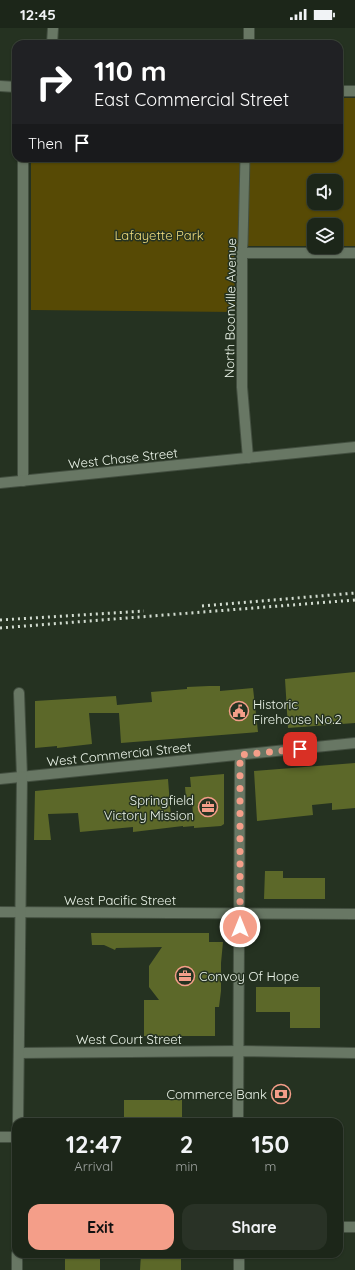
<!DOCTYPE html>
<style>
:root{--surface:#1c2619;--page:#293226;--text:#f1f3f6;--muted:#a0a5a2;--line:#3a4338;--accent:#f49e89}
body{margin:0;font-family:Quicksand,sans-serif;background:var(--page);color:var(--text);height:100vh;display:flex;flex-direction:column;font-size:15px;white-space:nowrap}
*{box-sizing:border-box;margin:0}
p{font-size:13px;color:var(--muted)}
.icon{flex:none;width:22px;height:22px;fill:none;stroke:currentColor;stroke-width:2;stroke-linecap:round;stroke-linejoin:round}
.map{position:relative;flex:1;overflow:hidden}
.drawer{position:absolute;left:12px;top:1090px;width:331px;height:140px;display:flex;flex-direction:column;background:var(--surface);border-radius:12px;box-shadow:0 1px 3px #0004,0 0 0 1px var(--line)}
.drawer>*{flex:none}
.banner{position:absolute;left:12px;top:12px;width:331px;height:122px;border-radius:12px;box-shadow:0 1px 3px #0004,0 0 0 1px var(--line);background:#202124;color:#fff;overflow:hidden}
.fabs{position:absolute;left:307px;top:146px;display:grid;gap:8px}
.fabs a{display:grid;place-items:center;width:36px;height:36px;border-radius:8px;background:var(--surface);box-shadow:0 1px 3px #0004,0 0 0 1px var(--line);font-size:20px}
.pin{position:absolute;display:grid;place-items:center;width:34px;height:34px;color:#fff;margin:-17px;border-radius:8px;box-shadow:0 2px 6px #0006}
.me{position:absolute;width:44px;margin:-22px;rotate:0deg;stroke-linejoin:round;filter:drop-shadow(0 0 3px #0008)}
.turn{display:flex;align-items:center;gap:14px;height:84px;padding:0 16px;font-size:18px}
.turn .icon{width:52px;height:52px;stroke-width:2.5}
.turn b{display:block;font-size:28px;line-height:34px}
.then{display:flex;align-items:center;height:38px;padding:0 16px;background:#0003;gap:8px;font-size:15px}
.eta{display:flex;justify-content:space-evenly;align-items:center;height:68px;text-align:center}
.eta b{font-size:24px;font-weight:700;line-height:28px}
.cta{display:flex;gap:8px;margin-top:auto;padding:8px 16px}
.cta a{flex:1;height:46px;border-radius:12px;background:var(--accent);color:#111;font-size:16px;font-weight:700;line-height:46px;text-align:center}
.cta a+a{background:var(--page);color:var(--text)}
.status{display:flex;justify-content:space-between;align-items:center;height:28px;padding:0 20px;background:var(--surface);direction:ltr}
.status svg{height:11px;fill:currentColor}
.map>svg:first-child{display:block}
</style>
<div class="status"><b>12:45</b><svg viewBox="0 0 49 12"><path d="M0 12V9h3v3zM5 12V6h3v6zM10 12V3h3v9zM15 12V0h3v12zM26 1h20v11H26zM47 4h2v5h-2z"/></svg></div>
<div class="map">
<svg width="355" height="1242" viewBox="0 0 355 1242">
<rect width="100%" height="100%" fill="#253221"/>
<!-- green -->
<path fill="#574a05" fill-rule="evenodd" d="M339,70h16v148h-19v-21h-22v21h-72l-6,2 -2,4 1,60 -204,-2v-152h308zM314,153h22v22h-22z"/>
<!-- building -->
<g fill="#5c6829">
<path d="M355,644v51l-67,5 -3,-49z"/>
<path d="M209,658h11v5l33,-3 5,44 -137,11 -2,-30h-30l3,31 -35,4v-2l-22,2v-47l81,-5 1,9 22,-2 13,-1 -1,-10 36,-3v-2z"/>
<path d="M355,735v45l-23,2v-7l-20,2 1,10 -56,6 -3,-50z"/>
<path d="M224,746v50l-3,2 -27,2v-2l-11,1v-1l-50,6v-5l-53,5 -2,-19 -30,1 3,26h-17l1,-49 133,-12 3,39 22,-2 -1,-18h-6l-1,-11h6l-1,-10z"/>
<path d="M265,843h18v7h42v21h-61z"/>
<path d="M91,905h118v9h14l-2,21v28l-2,16h-4v29h-71v-36h15l-10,-13v-21l13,-19 -46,1 -1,2 -11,-5h-12z"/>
<path d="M256,959h64v41h-30v-16h-34z"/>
<rect x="124" y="1072" width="58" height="22"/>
<rect x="65" y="1226" width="35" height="16"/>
<path d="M141,1226h40v16h-41z"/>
</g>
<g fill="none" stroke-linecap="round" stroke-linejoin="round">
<!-- pedestrian casing -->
<g stroke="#434f40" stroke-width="11">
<path id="pedestrian" d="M242,225l1,-10 2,-85"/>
</g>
<!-- minor casing -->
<g stroke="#434f40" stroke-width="12">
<g id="minor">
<path d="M52,16l1,-16"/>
<path d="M249,16v-16"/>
<path d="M0,58l16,1"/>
<path d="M339,63h16"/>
<path d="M248,430l-6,-71v-134h113"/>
<path d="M23,453v-323"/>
<path d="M0,455l355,-36"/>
<path d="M19,665l3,84"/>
<path d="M0,884l355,2"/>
<path d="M19,1025l220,-2 116,2"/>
<path d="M238,1094l2,-367"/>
<path d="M0,1109h16"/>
<path d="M339,1199h16"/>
<path d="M239,1226v16"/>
</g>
</g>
<!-- tertiary casing -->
<g stroke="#434f40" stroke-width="12">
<g id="tertiary">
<path d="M0,751l355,-36"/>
<path d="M18,1094l4,-345"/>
<path d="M17,1242v-16"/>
</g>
</g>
<!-- pedestrian -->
<use href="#pedestrian" stroke="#687764" stroke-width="9"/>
<!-- minor -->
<use href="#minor" stroke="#687764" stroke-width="10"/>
<!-- tertiary -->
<use href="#tertiary" stroke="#687764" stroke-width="10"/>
<!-- rail -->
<g stroke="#d2dcd0" stroke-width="3" stroke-dasharray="2 4" stroke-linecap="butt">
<path d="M202,578l153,-13"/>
<path d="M0,592l144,-9"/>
<path d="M0,600l355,-28"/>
</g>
</g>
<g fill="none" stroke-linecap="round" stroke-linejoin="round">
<!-- route -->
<path stroke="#f49e89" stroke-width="7" stroke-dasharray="0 12.6" d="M240,899v-172l60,-6"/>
</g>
<!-- icons -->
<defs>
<g id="civic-ring" transform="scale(1)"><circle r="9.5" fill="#253221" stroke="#f49e89" stroke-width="1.5"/><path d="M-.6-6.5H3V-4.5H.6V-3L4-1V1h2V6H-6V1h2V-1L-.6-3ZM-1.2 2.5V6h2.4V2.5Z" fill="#f49e89"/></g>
<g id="office-ring" transform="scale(1)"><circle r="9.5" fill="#253221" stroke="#f49e89" stroke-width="1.5"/><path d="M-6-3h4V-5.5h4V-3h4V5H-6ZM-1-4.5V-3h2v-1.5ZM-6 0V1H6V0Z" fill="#f49e89"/></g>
<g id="bank-ring" transform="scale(1)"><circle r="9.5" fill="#253221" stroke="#f49e89" stroke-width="1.5"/><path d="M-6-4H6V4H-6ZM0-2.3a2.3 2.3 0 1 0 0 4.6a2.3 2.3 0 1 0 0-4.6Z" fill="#f49e89"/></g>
</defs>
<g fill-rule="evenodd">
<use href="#civic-ring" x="239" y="683"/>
<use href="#office-ring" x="208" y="779"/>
<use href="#office-ring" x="185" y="948"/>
<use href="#bank-ring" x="281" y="1066"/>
</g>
<g text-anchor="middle" stroke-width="3" stroke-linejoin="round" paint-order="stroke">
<!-- park labels -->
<g font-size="13" fill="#f3df7f" stroke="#253221">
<text x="159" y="212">Lafayette Park</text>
</g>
<!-- street labels -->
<g font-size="13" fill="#ecf5ea" stroke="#253221">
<text transform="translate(230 280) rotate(-89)" y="5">North Boonville Avenue</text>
<text transform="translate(123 430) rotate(-6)" y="5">West Chase Street</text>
<text transform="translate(119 726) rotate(-6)" y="5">West Commercial Street</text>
<text x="120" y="877">West Pacific Street</text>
<text x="129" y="1016">West Court Street</text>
</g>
<!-- poi labels -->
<g font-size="13" fill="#ecf5ea" stroke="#253221" text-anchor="start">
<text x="253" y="681">Historic<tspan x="253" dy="15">Firehouse No.2</tspan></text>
<text x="194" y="777" text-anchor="end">Springfield<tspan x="194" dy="15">Victory Mission</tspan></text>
<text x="199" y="953">Convoy Of Hope</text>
<text x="267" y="1071" text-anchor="end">Commerce Bank</text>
</g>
</g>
</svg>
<div class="fabs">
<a><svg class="icon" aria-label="sound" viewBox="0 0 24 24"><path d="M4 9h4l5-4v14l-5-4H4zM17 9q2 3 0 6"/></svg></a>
<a><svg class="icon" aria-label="layers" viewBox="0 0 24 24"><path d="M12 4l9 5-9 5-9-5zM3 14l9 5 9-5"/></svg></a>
</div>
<div class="pin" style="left:300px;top:721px;background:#d93025"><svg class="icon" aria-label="arrive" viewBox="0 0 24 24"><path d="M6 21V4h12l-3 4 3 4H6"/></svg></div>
<svg class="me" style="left:240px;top:899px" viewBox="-20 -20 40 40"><circle r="17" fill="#f49e89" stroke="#fff" stroke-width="3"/><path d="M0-11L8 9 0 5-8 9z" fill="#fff"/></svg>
<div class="banner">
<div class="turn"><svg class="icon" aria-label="right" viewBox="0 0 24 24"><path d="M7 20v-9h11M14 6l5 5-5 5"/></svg><div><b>110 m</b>East Commercial Street</div></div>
<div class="then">Then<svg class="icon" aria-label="arrive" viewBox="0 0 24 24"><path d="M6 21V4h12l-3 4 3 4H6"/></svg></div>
</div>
<section class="drawer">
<div class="eta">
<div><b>12:47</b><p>Arrival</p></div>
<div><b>2</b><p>min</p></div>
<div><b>150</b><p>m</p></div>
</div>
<div class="cta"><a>Exit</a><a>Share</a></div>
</section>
</div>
